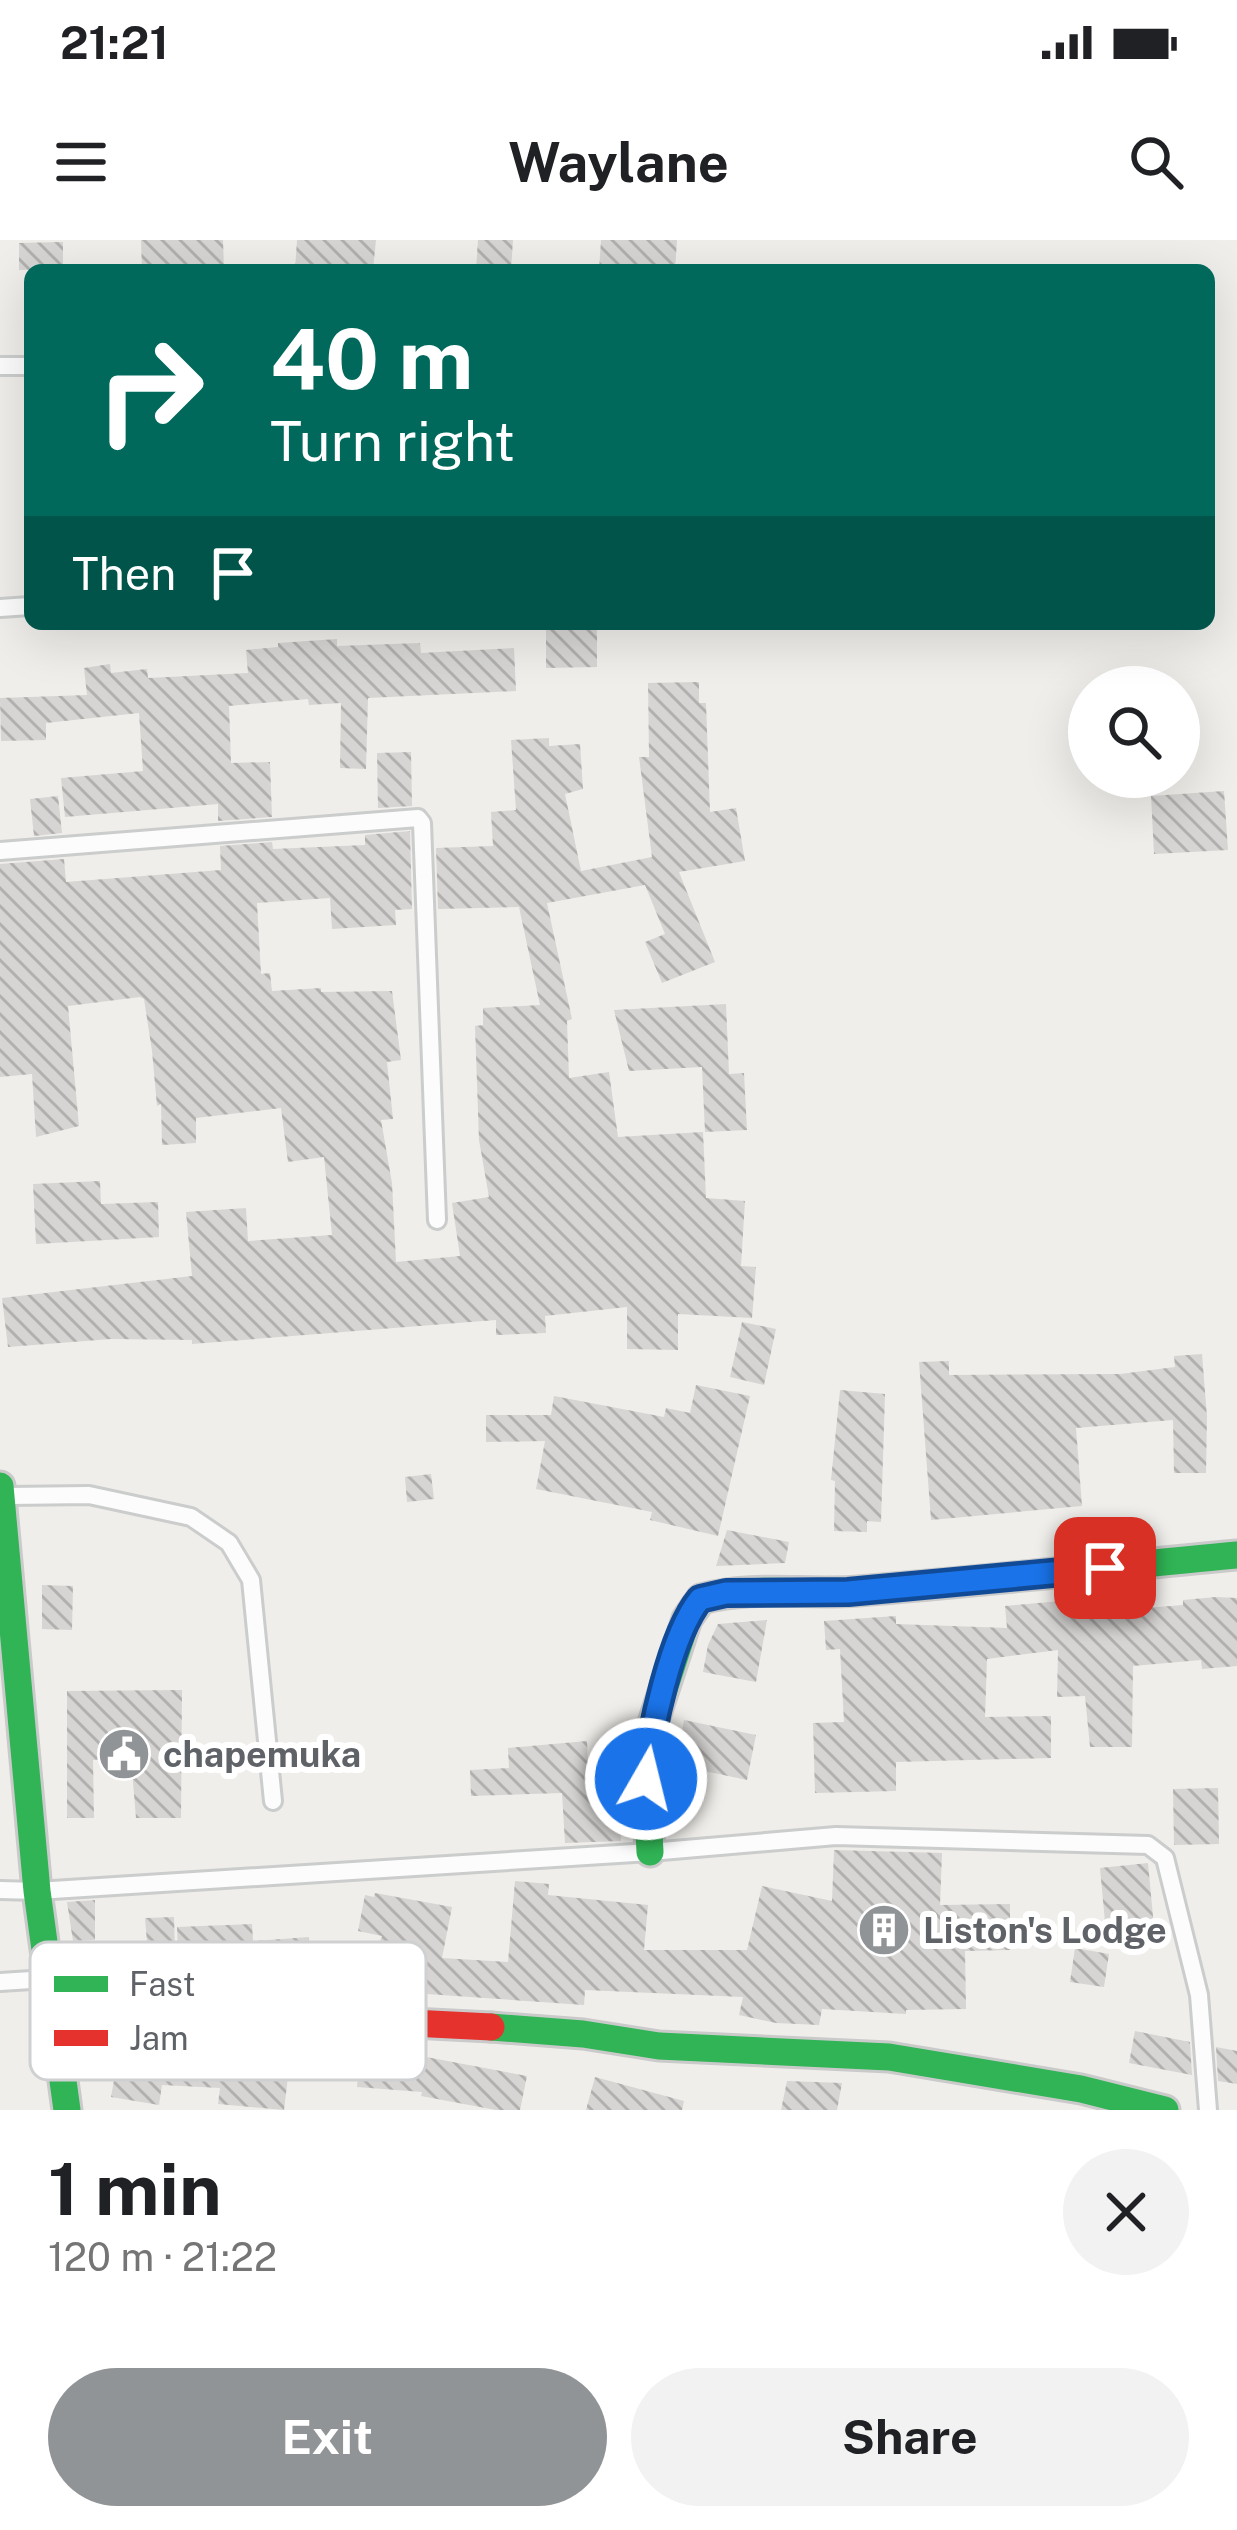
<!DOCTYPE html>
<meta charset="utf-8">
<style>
:root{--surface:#fff;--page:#f2f2f2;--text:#202124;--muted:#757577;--accent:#919496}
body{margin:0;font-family:"Public Sans",sans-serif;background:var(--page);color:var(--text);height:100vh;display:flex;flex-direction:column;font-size:45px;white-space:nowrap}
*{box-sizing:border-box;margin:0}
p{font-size:39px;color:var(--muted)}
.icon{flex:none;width:66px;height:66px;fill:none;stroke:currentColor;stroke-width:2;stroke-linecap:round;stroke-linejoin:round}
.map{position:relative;height:1870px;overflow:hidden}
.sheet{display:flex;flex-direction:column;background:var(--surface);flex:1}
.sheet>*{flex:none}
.banner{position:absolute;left:24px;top:24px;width:1191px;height:366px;border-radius:18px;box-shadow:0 12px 48px #0002;background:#00695c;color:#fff;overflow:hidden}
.controls{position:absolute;left:1068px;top:426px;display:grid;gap:24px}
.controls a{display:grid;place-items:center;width:132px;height:132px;border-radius:50%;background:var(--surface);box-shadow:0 12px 48px #0002;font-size:60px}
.pin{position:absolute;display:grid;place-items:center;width:102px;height:102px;color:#fff;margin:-51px;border-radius:24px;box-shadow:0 6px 18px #0006}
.me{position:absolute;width:132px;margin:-66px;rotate:8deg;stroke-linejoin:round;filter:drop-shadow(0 0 9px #0008)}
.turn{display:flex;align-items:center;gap:42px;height:252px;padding:0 48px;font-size:54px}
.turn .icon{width:156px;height:156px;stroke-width:2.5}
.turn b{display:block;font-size:84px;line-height:102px}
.then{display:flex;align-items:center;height:114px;padding:0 48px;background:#0003;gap:24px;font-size:45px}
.round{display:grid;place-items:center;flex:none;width:126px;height:126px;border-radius:63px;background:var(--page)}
.summary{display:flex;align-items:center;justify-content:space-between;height:204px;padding:0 48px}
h1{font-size:72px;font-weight:700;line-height:90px}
.action{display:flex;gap:24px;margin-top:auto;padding:24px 48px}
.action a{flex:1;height:138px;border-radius:72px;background:var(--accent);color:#fff;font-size:48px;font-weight:700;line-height:138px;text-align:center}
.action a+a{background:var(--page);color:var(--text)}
.status{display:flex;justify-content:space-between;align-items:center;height:84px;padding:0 60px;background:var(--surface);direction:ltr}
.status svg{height:33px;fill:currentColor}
header{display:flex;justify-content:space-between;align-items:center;height:156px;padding:0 48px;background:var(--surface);font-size:54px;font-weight:700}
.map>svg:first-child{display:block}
</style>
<div class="status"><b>21:21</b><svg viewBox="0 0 49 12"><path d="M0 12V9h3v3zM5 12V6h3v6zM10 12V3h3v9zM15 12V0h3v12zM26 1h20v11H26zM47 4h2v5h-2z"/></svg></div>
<header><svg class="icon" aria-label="menu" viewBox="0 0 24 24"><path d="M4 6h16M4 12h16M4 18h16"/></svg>Waylane<svg class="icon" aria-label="search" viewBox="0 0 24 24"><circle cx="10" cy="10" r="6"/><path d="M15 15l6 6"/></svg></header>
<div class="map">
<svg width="1237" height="1870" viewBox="0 0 1237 1870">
<defs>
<pattern id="building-back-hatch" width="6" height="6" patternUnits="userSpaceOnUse" patternTransform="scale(3)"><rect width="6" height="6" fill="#d6d5d3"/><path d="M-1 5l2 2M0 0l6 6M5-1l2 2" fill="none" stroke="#b1b0af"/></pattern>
</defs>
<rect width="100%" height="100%" fill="#efeeea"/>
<!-- building -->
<g fill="url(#building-back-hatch)">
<path d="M141,0h82l1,30h-82z"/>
<path d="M297,0h79l-3,30h-78z"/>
<path d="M478,0h35l-2,30h-35z"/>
<path d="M601,0h76l-2,30h-76z"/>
<path d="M63,2v27l-44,1v-27z"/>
<path d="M546,384h51v43l-51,1z"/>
<path d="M337,399v7l83,-3 1,10 93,-5 2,43 -148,7 -2,71 -26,-1 1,-65 -32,2 -1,-6 -79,7 2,57 39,-1 2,55 -54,4v-17l-153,13 -4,-39 82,-7 -4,-58 -93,10v17l-45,1 -1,-43 87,-3 -3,-27 26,-4 1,9 36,-4 1,9 100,-5 -2,-23 32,-3v-4z"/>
<path d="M699,442v21h7l4,109 26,-4 9,53 -66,11 36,90 -53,21 -17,-41 20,-8 -20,-49 -98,18 25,116 -5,2 2,57 40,-6 9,65 85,-5 3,66 39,3 -4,65 15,1 -4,51 -74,-4v36l-51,-1v-42l-82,9 1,17 -50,2v-15l-304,24v-4l-81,-1 -103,8 -6,-49 190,-22 -6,-64 60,-4 2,33 84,-6 -8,-78 -36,5 -7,-54 -85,10v25l-34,2 -1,-41 -4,2 -5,-55 -8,-52 -4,-2 -72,9 11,120 -43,11 -4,-63 -32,3v-213l64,-5 2,23 155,-12 -1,-24 52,-4 1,7 92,-4v-10l45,-4 2,78 -17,1 1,15 -64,4 -2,-31 -73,5 4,71 9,-1 2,18 49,-3v4l71,-1 9,69 -14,2 6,57 -12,1 11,63 4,79 64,-6 -8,-53 37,-6 -10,-57 -4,-114 8,-1v-17l57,-3 -21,-98 -81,2 -2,-61 57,-2 -2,-34 25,-2 -5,-70 38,-2v8l31,-2 3,45 -18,5 16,77 71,-14 -13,-100h10l-1,-74z"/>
<path d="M411,512l1,54 -34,2 -1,-55z"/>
<path d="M1224,551l4,59 -74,4 -3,-58z"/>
<path d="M58,556l4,37 -28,3 -4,-37z"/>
<path d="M726,764l3,70 15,-1 3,57 -42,2 -3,-65 -73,4 -15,-61z"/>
<path d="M100,941l1,23 57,-2 1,35 -123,7 -3,-60z"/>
<path d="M742,1082l34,7 -12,56 -34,-8z"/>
<path d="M1202,1114l5,63 -1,56h-32l-1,-53 -97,8 6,78 -151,14 -12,-158 30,-1v14l171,-1 55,-7 -1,-11z"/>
<path d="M696,1145l54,11 -32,140 -68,-16 2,-8 -116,-23 9,-48 -59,1v-27h65l3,-19 110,21 2,-9 24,5z"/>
<path d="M840,1150l45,4 -4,128 -14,-1v11l-33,-1 1,-50 -4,-1z"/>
<path d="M431,1234l3,25 -27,3 -2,-25z"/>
<path d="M727,1290l62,12 -4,21 -69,3z"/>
<path d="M42,1345l31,1 -1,44 -30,-1z"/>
<path d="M1216,1357l21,1v68l-35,3 -1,-9 -68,6 -1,81h-42l-5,-51 -28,1 1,-47 -71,9 -2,58 66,-1v42l-155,4v29l-81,2 -2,-70 31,-1 -4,-73 -14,1 -2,-29 72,-5v8l111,4 -2,-22 89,-8 1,14 88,-7v-5z"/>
<path d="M767,1380l-11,62 -53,-10 5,-27 10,-21z"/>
<path d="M182,1450l-1,128h-45l-5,-60 -38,2 1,58h-27v-127z"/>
<path d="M684,1480l72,15 -9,45 -71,-15z"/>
<path d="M587,1501l1,25h9l1,32h20l3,43 -56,2 -3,-50 -91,3 -1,-26 39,-2 -1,-20z"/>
<path d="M1218,1548l1,56 -45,1 -1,-56z"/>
<path d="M834,1610l108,3 -2,52 70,-1v46l-45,1 1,58 -60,1v4l-84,-5 -3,16 -43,-2 -37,-8 4,-18 -158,-7 -1,15 -186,-13 -33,-13 17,-43 -24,-5 7,-36 9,2 1,-4 77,14 -10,51 66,4 7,-81 34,3 -1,11 100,10 -4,45h103l15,-64 70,15z"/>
<path d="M1148,1623l7,75 -48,5 -7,-75z"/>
<path d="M95,1660v40l-22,1 -6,-39z"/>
<path d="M174,1677l1,35 -27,2 -3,-36z"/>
<path d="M252,1684l1,17 56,-4 2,51 -87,-4 1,-5 -46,2 -2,-54z"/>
<path d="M1075,1708l34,6 -5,33 -34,-5z"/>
<path d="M1135,1791l55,11 2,33 -63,-12z"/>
<path d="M217,1801l84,4 -1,9 -9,-2 -7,58 -66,-6 2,-16 -58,-3 -3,20 -48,-8 9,-52 94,15z"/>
<path d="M1216,1807l21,4v33l-19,-3z"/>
<path d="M360,1808l67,4 -1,5 101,19 -7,34h-24l-75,-14 1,-4 -65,-5z"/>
<path d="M595,1837l89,24 -2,9h-96z"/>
<path d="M787,1841l55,2 -5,27h-56z"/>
</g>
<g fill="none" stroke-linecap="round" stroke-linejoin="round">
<!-- lane casing -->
<g stroke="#cbcccc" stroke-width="22">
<g id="lane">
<path d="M0,126h30"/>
<path d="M0,368l30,-2"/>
<path d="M0,611l418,-33 4,5 15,397"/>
<path d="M8,1256l81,-1 102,22 38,26 22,37 22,221"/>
<path d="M0,1650l37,1 613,-39 186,-16 312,9 17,13 34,137 9,115"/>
<path d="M0,1742l47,-3"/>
</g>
</g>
<!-- fast casing -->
<g stroke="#cacacb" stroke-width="33">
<g id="fast">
<path d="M0,1246l37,405 30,219"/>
<path d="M650,1612l-4,-73 4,-47 37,-113 14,-20c51,-14 105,-4 157,-8 126,-10 253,-24 379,-36"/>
<path d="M491,1787l92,7 76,12 230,11 192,32 84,21"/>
</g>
</g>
<!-- jam casing -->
<g stroke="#cacacb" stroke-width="33">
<path id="jam" d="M55,1765l436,22"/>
</g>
<!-- lane -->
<use href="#lane" stroke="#fdfcfc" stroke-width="16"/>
<!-- fast -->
<use href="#fast" stroke="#30b455" stroke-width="27"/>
<!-- jam -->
<use href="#jam" stroke="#e5322d" stroke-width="27"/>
</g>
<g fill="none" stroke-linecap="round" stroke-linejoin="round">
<!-- route casing -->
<g stroke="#114b97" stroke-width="30">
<path id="route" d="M646,1539c4,-46 25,-145 54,-180l26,-6 122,-1 257,-24"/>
</g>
<!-- route -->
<use href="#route" stroke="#1a73e8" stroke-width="21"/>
</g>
<!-- icons -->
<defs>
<g id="civic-disc" transform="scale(2.7)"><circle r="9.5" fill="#919496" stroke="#fff"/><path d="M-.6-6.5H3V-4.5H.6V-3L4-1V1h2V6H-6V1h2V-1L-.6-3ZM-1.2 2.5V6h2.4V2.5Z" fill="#fff"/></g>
<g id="building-disc" transform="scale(2.7)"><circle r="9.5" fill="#919496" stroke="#fff"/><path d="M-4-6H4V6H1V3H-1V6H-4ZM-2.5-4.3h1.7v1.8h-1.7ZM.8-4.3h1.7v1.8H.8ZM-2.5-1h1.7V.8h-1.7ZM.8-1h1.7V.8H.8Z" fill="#fff"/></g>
</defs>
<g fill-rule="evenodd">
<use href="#civic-disc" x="124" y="1514"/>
<use href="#building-disc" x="884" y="1690"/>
</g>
<g text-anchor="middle" stroke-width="12" stroke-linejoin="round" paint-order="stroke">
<!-- poi labels -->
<g font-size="36" font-weight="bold" fill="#5f6368" stroke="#fff" text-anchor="start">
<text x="163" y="1527">chapemuka</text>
<text x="923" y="1703">Liston's Lodge</text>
</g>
</g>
<!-- legend -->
<rect x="30" y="1702" width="396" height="138" rx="18" fill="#fff" stroke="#cfd0d2" stroke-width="3"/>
<rect x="54" y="1736" width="54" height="16" fill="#30b455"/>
<rect x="54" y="1790" width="54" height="16" fill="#e5322d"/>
<g font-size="33" fill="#5f6368">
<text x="129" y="1756">Fast</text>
<text x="129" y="1810">Jam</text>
</g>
</svg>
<div class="controls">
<a><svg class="icon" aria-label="search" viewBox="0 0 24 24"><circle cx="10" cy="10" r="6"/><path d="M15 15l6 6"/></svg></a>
</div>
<div class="pin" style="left:1105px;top:1328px;background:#d93025"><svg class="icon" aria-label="arrive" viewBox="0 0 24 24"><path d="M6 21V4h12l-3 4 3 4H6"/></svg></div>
<svg class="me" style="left:646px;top:1539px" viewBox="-20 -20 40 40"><circle r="17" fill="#1a73e8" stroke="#fff" stroke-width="3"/><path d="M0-11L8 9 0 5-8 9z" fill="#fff"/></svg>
<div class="banner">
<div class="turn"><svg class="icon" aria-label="right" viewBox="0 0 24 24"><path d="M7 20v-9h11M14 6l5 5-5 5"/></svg><div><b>40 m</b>Turn right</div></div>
<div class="then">Then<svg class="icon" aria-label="arrive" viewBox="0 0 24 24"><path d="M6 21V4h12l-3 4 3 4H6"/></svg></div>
</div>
</div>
<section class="sheet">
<div class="summary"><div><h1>1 min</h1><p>120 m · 21:22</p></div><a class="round"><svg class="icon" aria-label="close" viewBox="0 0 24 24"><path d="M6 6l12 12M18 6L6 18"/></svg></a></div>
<div class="action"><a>Exit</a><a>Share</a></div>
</section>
